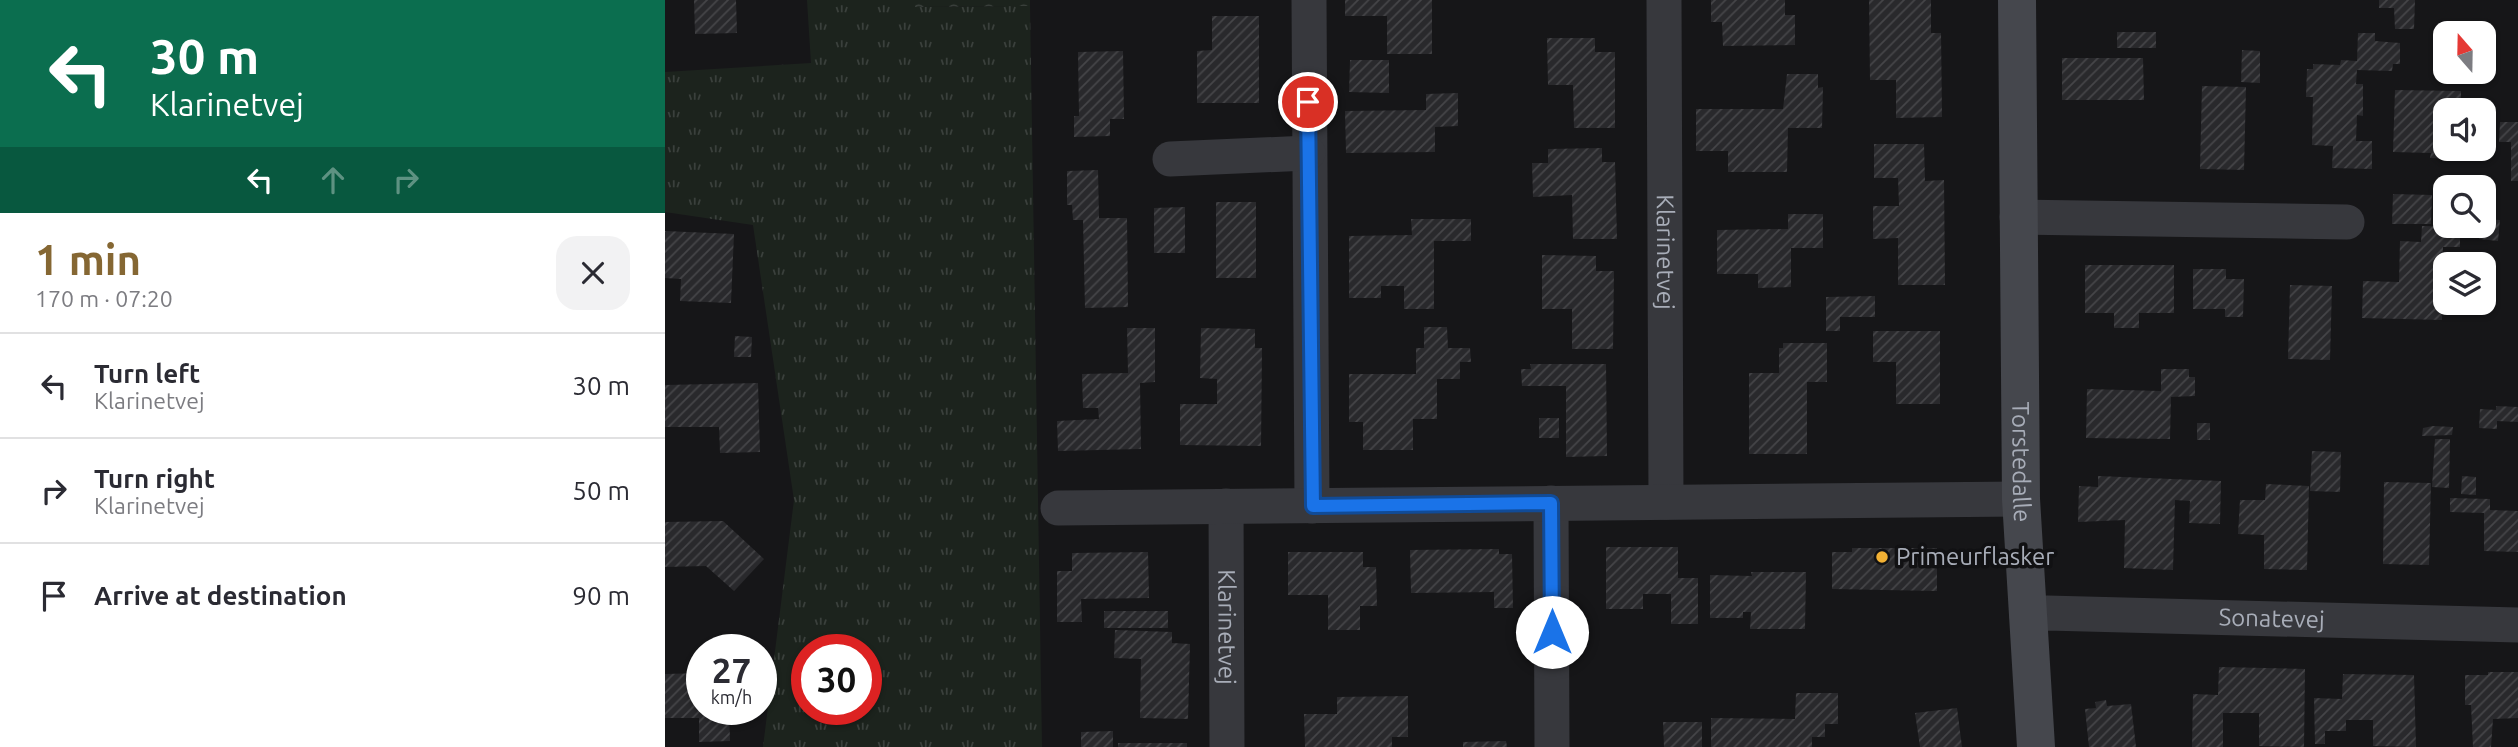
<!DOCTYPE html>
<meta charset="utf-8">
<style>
:root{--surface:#fff;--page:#f2f2f3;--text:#2b2b33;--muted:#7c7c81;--line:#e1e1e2;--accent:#856733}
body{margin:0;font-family:Ubuntu,sans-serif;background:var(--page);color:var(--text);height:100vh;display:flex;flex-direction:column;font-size:26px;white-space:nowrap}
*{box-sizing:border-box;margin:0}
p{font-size:23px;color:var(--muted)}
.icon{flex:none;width:38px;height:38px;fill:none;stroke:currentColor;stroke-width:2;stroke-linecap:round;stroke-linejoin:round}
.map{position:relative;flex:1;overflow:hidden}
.panel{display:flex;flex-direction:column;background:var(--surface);width:665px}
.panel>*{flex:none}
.guide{background:#0b6e4f;color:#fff;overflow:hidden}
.needle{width:46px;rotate:340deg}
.controls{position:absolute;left:1768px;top:21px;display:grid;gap:14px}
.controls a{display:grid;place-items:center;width:63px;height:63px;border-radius:14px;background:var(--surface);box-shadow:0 2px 5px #0004;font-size:35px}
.speed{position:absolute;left:21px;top:634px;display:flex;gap:14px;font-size:35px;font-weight:700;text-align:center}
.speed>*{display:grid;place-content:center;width:91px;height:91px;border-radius:50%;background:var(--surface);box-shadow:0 2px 5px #0004;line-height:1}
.speed small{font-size:18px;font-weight:400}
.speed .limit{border:10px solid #d22;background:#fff;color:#111}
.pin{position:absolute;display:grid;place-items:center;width:60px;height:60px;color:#fff;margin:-30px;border:4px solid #fff;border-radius:50%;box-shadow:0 2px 7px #0007}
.me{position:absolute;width:77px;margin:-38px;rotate:0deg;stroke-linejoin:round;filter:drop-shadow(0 0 5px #0008)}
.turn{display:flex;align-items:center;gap:24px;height:147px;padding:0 35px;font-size:32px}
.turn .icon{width:91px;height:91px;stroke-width:2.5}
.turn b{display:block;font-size:49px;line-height:60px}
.lanes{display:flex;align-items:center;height:66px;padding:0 35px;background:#0003;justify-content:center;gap:35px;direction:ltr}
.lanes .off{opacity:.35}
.round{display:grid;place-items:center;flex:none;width:74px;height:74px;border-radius:21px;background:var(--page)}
.summary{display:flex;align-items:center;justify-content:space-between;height:119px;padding:0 35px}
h1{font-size:42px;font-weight:700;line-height:52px;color:var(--accent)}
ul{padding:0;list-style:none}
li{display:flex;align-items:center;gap:21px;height:105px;padding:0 35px;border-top:2px solid var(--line)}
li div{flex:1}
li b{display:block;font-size:26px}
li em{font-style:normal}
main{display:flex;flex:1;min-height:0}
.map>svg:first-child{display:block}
</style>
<main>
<section class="panel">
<div class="guide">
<div class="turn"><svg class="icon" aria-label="left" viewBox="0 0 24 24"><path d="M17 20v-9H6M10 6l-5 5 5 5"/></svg><div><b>30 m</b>Klarinetvej</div></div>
<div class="lanes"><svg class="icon" aria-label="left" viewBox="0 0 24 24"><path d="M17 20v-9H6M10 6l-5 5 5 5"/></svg><svg class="icon off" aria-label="ahead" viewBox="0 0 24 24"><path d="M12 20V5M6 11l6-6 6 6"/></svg><svg class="icon off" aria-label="right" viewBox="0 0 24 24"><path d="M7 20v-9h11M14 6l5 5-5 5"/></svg></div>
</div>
<div class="summary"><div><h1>1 min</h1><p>170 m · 07:20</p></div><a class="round"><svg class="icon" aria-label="close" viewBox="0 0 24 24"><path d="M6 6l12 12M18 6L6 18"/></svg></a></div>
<ul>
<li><svg class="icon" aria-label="left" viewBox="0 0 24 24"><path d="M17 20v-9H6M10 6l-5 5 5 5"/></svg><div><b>Turn left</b><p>Klarinetvej</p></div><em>30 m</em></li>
<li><svg class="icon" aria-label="right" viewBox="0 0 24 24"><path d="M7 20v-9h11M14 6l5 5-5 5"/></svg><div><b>Turn right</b><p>Klarinetvej</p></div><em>50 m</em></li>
<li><svg class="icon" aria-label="arrive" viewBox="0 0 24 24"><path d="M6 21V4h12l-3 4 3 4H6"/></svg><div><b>Arrive at destination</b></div><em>90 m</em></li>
</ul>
</section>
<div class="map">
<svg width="1853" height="747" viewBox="0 0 1853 747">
<defs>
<pattern id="grass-tufts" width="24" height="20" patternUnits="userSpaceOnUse" patternTransform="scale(1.75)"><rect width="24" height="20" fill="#1c231d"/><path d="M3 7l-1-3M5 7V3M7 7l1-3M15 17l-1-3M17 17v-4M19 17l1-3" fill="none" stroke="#3a403c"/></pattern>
<pattern id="forest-crowns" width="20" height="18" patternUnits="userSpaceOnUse" patternTransform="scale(1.75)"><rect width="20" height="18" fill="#1c231d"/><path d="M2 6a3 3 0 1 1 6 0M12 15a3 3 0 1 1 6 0" fill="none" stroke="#3a403c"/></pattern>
<pattern id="building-hatch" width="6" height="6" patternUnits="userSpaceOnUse" patternTransform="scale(1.75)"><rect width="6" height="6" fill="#29292c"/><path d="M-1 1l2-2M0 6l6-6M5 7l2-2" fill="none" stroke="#454548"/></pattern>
</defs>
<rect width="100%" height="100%" fill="#161618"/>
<!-- grass -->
<path fill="url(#grass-tufts)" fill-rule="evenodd" d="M142,0h109v7l114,-1 12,741h-279l31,-247 -41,-275 -88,-13v-140l146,-9zM142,649h59v60h-59z"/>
<!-- forest -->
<path fill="url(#forest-crowns)" d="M251,0h114v6l-115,1z"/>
<!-- building -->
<g fill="url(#building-hatch)">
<path d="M29,0h42l1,33 -42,1z"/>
<path d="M680,0h87v54h-45v-38h-42z"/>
<path d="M1046,0h74v15h10v30l-72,1 -1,-24h-11z"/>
<path d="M1204,0h62v33h10l1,84 -46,1v-38h-26z"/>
<path d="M1714,0h36l-1,29h-19l-1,-21h-15z"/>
<path d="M547,16h47v87h-62v-52l15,-1z"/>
<rect x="1452" y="32" width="39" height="16"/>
<path d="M1693,33h17v8l25,2v21h-7l-1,7 -35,-1 -1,14h7v32l-6,-1 -1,26h16v28l-40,-1 1,-22 -21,-1 1,-48h-7l1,-28h6v-5l27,1 1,-5 16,1z"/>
<path d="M882,38h48v14h20v76h-41l-1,-43h-25z"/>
<path d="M1577,50l18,1v32l-19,-1z"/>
<path d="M458,51l1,68h-14v17l-36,1v-21h5l-1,-64z"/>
<path d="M1397,58h81l1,42h-82z"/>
<path d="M685,60h39v33l-40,-1z"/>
<path d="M1122,74h31v14l5,-1 -1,41h-34l-1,44h-59v-21h-32v-42h87z"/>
<path d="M1537,86l44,1 -2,83 -44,-1z"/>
<path d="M1730,90l66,1v19h-16v39h15v10l-30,-1 1,-5 -38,-1z"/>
<path d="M793,93v33l-23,1v25l-89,1 -1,-42 81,-1v-16z"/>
<path d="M1835,122h18v59h-7v-39h-12z"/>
<path d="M1209,144h50l1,37 19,-1 1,105h-47v-47l-25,1v-33h26l-1,-28h-24z"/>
<path d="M937,148v14h13l2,77h-44l-1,-44 -39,2 -1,-34h16v-14z"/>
<path d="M433,170l1,48h28l1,89 -43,1 -2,-88h-10l-1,-15h-5v-34z"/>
<path d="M1728,194l39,1 -1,29h-39z"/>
<rect x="551" y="202" width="40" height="76"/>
<path d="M520,207v46h-31v-45z"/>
<path d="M1123,214h35v34h-32v39l-33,1v-14h-41v-44l71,-1z"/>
<path d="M746,219h60v22h-37v68h-30v-23h-23v12h-32v-62l63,-1z"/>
<path d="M1818,219l17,1 -2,21 -19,-2z"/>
<path d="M1757,226l38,1v20h-17l-1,73 -80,-2 1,-37 36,1 1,-41 21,1z"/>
<path d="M0,231l69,3 -3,69 -51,-2 1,-22 -16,-1z"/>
<path d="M877,255l54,1v15h18l-1,78h-41v-40h-30z"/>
<path d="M1420,265h89v48h-35v15h-25v-15h-29z"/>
<path d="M1528,269h33v10h18l-1,38h-18v-8h-32z"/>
<path d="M1625,285l42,1 -2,74 -42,-1z"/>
<path d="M1210,296v21h-35v14h-14v-34z"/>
<path d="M759,327h23l1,21h22l1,14h-11v17h-23v40h-24v31h-50v-28h-14v-48h67v-26h8z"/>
<path d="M462,328h28v54l-15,1 1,66 -83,2 -1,-30 42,-2 -1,-11h-15l-1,-34 46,-1z"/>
<path d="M536,328l54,1v19h7l-1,98 -81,-1v-41h37v-25l-17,-1z"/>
<path d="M1208,331h67v73h-44v-42h-23z"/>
<path d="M70,336l17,1 -1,20h-17z"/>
<path d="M1118,343h44v39h-20v72h-58v-81h30v-25h4z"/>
<path d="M865,364h76l1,92 -41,1v-71h-44l-1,-17h10z"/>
<path d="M1496,369h28v8h6v19l-24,1 -1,42 -84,-1 1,-49 74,2z"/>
<path d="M93,383l2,69 -40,1 -1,-26h-54v-42z"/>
<path d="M1831,406l22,1v15l-21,-1v8l-18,-1 1,-19 16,1z"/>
<rect x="874" y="418" width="20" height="20"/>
<rect x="1532" y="423" width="13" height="17"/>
<path d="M1768,426l20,1 -1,8 -30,1 1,-8z"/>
<path d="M1770,439h15l-1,49 -17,-1z"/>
<path d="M1647,451l29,1 -1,40 -30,-1z"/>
<path d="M1433,476l123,5 -1,43 -31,-1 1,-22 -15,-1 -2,70 -49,-2 1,-48 -47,2 1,-36 19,1z"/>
<path d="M1797,476l14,1v18l-15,-1z"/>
<path d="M1719,482l47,1 -2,82 -46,-1z"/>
<path d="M1601,484l43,2 -2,84 -43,-1v-34l-26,-1 2,-34h25z"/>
<path d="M1785,498l40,1v11l28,1v41l-34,-1v-38l-34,-1z"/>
<path d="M58,521l41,38 -30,32 -28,-25 -41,1v-45z"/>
<path d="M941,547h72v31h20v46h-27v-30h-28v15h-37z"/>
<path d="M1187,548h85v43l-105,-2v-37h20z"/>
<path d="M834,549v5h13l1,54h-19v-16l-83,1 -1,-43z"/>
<path d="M483,552l1,46 -68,1 1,23h-25v-51h15v-18z"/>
<path d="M623,552h75v15h13l1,39h-17v24h-32v-35h-40z"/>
<path d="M1086,572h55l-1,57h-55l1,-17h-8v6h-33v-43l42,1z"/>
<rect x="439" y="611" width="64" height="17"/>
<path d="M450,630l57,2v11l18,1 -2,75 -48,-1 1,-59 -27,-1z"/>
<path d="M1554,667l86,2 -1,78 -45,-1v-33h-36v34h-31l1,-53 25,1z"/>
<path d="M1823,672h30v46l-25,1 -2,28h-18l-2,-42h-6v-30h23z"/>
<path d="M37,673v36h27l1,32 -31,1v-24h-34v-44z"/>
<path d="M1678,674l71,1 2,72 -43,-1v-26h-27v11h-21v13h-10l-1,-46 28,1z"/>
<path d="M1131,693h42v31h-13v13h-13v10h-101v-29l84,1z"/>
<path d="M743,696v41h-16v10h-87l-1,-33h33v-17z"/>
<path d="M1441,700l1,6 24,-2 5,43h-47l-4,-38 11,-1 -1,-6z"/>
<path d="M1292,708l5,39h-42l-5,-34z"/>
<path d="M998,722h39v25h-38z"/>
<path d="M448,731v16h-32v-15z"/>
<path d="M841,741l1,6h-44v-5z"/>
<rect x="453" y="743" width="69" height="4"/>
</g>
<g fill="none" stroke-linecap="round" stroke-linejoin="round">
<!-- street -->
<g stroke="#37383d" stroke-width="35">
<path d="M644,0l3,506"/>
<path id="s1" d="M999,0l2,502"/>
<path d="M505,159l138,-6"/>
<path d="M1352,217l330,5"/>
<path d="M886,503l1,244"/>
<path id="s2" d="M561,506l1,241"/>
<path d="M393,508l963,-9"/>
<path id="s3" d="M1362,616l20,-3 471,12"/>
</g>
<!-- secondary -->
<path stroke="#45474d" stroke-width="38" id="s4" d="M1352,0l4,499 15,248"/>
</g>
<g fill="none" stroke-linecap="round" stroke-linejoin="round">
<!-- route casing -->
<g stroke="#114b97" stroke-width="18">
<path id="route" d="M643,102l5,404 238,-3 1,129"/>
</g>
<!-- route -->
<use href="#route" stroke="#1a73e8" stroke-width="12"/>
</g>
<!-- markers -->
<circle fill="#f2b134" stroke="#111113" stroke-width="2.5" cx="1217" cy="557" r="7"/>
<g text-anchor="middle" stroke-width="7" stroke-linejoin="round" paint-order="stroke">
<!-- street labels -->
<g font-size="24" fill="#a8adb8" stroke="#111113">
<text dy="8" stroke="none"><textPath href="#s1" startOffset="252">Klarinetvej</textPath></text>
<text dy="8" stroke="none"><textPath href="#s4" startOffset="462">Torstedalle</textPath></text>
<text dy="8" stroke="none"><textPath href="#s3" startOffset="245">Sonatevej</textPath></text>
<text dy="8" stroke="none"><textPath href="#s2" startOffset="121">Klarinetvej</textPath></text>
</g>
<!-- poi labels -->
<g font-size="24" fill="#a8adb8" stroke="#111113" text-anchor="start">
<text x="1231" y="565">Primeurflasker</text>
</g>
</g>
</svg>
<div class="controls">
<a><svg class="needle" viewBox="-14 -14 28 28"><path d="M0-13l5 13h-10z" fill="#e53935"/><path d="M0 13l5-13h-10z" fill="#7c7c81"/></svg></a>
<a><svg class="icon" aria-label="sound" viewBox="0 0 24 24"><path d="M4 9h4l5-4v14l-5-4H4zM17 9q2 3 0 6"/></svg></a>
<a><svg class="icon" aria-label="search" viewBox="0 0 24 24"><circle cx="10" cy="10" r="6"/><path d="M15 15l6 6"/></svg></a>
<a><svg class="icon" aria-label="layers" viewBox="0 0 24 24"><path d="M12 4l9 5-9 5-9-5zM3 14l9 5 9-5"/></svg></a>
</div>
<div class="speed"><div>27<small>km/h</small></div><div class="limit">30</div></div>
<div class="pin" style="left:643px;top:102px;background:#d93025"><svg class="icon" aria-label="arrive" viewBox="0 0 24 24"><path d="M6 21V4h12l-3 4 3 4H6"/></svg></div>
<svg class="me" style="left:887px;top:632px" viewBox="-20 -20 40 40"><circle r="19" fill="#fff"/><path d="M0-13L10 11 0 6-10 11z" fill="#1a73e8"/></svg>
</div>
</main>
